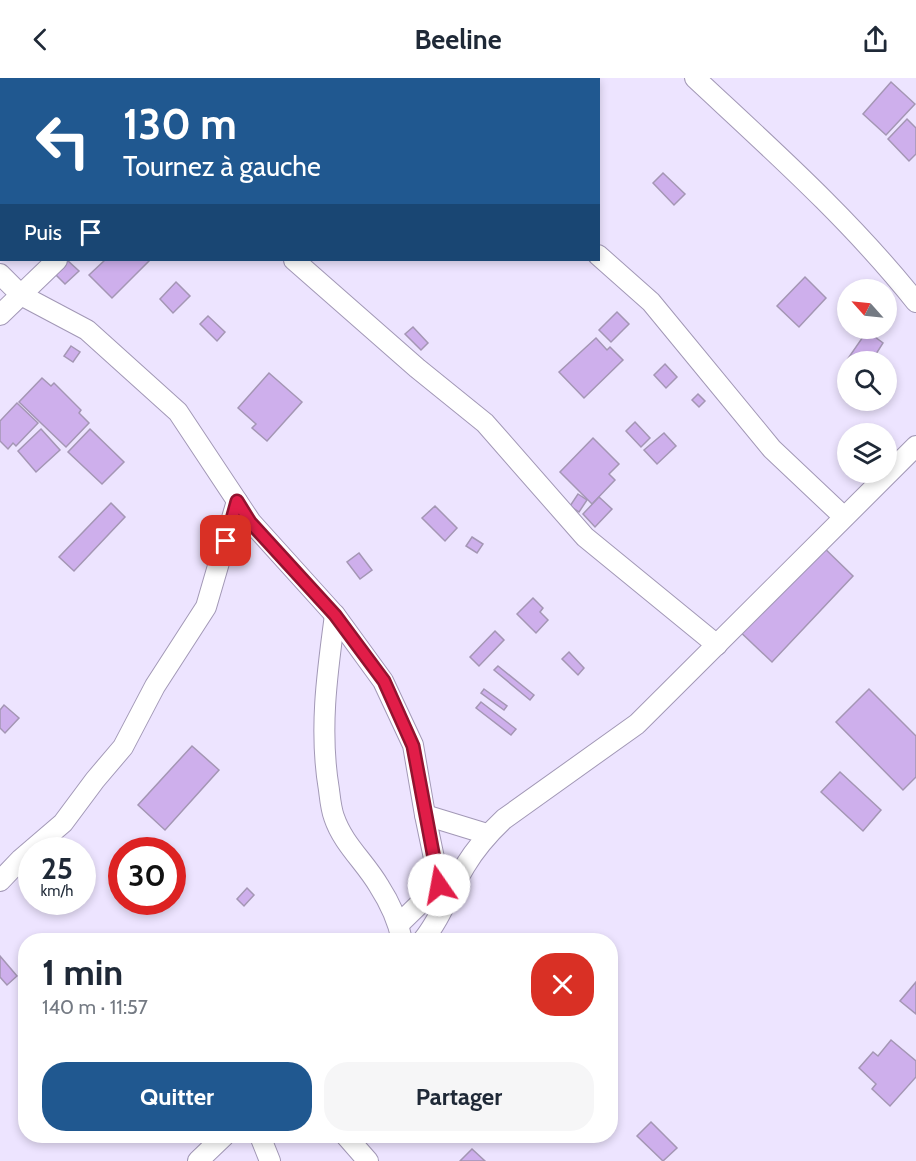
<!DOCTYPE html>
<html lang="fr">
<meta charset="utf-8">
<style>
:root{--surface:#fff;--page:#f6f6f7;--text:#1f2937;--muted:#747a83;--accent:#205890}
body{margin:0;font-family:Cabin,sans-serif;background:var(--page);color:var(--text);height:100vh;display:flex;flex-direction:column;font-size:22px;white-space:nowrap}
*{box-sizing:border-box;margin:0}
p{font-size:20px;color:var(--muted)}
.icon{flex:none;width:33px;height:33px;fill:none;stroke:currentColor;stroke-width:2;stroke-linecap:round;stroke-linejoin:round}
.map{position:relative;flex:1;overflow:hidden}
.drawer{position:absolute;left:18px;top:855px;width:600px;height:210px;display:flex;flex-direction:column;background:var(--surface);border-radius:24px;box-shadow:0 3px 9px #0003}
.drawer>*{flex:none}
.hud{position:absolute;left:0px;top:0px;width:600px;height:183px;box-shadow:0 3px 9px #0003;background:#205890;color:#fff;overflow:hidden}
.needle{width:39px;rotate:297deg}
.controls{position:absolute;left:837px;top:201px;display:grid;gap:12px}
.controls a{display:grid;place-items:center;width:60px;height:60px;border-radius:50%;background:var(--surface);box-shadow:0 3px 9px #0003;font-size:30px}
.speed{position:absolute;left:18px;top:759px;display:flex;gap:12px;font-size:30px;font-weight:700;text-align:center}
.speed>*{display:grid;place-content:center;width:78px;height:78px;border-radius:50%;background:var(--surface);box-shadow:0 3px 9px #0003;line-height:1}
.speed small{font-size:15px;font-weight:400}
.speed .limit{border:9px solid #d22;background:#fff;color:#111}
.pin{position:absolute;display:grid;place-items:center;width:51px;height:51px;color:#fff;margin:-26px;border-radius:12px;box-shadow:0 3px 9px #0006}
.me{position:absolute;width:66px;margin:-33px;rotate:348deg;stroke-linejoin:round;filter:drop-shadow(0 0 4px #0008)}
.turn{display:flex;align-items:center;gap:21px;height:126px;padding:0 24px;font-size:27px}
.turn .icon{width:78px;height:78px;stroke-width:2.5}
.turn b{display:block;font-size:42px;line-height:51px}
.then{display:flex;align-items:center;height:57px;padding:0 24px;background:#0003;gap:12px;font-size:22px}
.round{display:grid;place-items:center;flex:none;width:63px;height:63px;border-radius:24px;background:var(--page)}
.overview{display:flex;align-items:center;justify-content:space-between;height:102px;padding:0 24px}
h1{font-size:36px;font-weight:700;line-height:45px}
.button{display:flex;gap:12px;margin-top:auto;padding:12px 24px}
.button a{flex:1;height:69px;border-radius:24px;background:var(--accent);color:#fff;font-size:24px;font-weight:700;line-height:69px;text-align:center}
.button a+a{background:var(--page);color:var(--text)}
header{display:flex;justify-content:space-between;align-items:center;height:78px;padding:0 24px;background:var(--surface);font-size:27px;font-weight:700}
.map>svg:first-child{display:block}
</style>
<header><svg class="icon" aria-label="back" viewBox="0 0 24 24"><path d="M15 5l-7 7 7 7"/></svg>Beeline<svg class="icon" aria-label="share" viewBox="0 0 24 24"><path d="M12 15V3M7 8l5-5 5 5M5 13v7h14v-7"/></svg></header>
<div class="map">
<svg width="916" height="1083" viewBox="0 0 916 1083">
<rect width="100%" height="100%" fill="#ede4ff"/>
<!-- building -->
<g fill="#ceafec" stroke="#a496b4" stroke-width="1.5">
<path d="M891,4l24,22 -29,31 -23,-21z"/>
<path d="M907,41l9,9v26l-7,7 -21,-22z"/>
<path d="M663,95l22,21 -11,11 -21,-22z"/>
<path d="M55,182h12l12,11 -14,13 -17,-17z"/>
<path d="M105,182h45l-38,38 -23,-23z"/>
<path d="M805,199l21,21 -27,29 -22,-21z"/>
<path d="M176,204l14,14 -17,17 -13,-14z"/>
<path d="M617,234l12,12 -18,18 -12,-12z"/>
<path d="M208,238l17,16 -8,9 -17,-17z"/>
<path d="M413,249l15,16 -7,7 -16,-16z"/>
<path d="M867,253l16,12 -12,19h-23v13l-8,-5z"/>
<path d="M596,260l11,12 3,-3 13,13 -39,38 -25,-26z"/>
<path d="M71,268l9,6 -7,10 -9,-6z"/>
<path d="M665,286l12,13 -11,11 -12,-13z"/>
<path d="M269,295l33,29 -35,39 -15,-13 4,-4 -18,-16z"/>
<path d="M42,300l9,8 3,-3 27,27 -2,3 10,10 -23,24 -47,-45z"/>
<path d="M698,316l7,7 -6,6 -7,-7z"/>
<path d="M17,325l21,20 -22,23 -3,-3 -5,6 -8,-8v-20z"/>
<path d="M635,344l15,16 -9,9 -15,-16z"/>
<path d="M41,351l19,21 -24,22 -18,-21z"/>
<path d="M90,351l34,33 -22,22 -34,-32z"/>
<path d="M664,355l12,13 -19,18 -13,-14z"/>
<path d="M593,360l26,26 -10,10 6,6 -23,24 -32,-32z"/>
<path d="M578,416l9,6 -8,12 -9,-6z"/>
<path d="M599,419l13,12 -17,18 -12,-13z"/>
<path d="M111,425l14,14 -51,54 -15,-14z"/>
<path d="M435,428l22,22 -12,13 -23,-23z"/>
<path d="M472,459l11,7 -6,9 -11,-7z"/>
<path d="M816,462l37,36 -81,86 -38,-36z"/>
<path d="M359,475l13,17 -12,9 -13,-17z"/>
<path d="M533,520l10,10 -3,4 8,8 -12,13 -19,-19z"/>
<path d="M495,553l9,9 -25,26 -9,-9z"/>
<path d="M569,574l15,16 -6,7 -16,-16z"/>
<path d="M498,588l36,29 -4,5 -36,-30z"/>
<path d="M484,611l23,17 -3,4 -23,-17z"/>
<path d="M869,611l47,47v41l-13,13 -67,-68z"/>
<path d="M481,624l35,27 -5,6 -35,-27z"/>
<path d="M4,627l15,13 -14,15 -5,-5v-18z"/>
<path d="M192,668l27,24 -54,60 -27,-25z"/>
<path d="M840,694l41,38 -18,21 -42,-39z"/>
<path d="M247,810l7,7 -10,11 -7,-7z"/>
<path d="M0,878l17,20 -10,9 -7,-8z"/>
<path d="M916,904v32l-16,-13z"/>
<path d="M891,962l25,21v16l-26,29 -18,-17 4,-5 -17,-16 14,-16 5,4z"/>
<path d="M651,1044l26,26 -14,13 -26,-25z"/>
<path d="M472,1071l13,12h-25z"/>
</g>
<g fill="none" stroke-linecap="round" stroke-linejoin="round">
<!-- street casing -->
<g stroke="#a298b6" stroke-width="22">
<g id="street">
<path d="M398,0l1,2"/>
<path d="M695,0c76,71 156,142 221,224"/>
<path d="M231,2l1,-2"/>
<path d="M598,177l53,47 121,147 72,68"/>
<path d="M294,182l123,108 68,55 100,114 132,108"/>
<path d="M0,196l21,21 66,35 91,82 73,110 84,93 48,66 30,64 12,70 19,91"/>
<path d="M0,237l57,-55"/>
<path d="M335,537c-8,59 -16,116 -6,175 1,8 2,19 5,27 9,27 31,45 45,69 11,17 19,35 23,54"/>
<path d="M425,737l62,19"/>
<path d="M0,803l21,-22 42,-36 32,-43 28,-33 32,-61 51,-79 31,-106"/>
<path d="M399,846l40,-39"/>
<path d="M423,862c18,-22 27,-49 42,-74 11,-18 24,-33 39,-47l133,-95 279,-278"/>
<path d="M260,1058l10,25"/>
<path d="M346,1058l22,25"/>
<path d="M198,1083l26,-25"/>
</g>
</g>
<!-- street -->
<use href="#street" stroke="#fff" stroke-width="20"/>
</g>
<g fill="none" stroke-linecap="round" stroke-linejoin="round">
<!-- route casing -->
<g stroke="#92132f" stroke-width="15">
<path id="route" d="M226,463l11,-40 13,21 85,93 49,66 29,65 26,139"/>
</g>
<!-- route -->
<use href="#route" stroke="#e11d48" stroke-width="10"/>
</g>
</svg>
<div class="controls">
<a><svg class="needle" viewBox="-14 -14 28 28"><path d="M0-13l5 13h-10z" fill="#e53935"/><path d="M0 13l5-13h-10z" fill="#747a83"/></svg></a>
<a><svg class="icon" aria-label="search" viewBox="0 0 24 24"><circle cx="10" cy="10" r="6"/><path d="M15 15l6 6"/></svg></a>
<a><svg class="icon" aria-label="layers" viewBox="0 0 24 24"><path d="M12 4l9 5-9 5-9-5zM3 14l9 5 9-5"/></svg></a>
</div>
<div class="speed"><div>25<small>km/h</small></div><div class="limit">30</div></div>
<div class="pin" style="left:226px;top:463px;background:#d93025"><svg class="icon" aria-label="arrive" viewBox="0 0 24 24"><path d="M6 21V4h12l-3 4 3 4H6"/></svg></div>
<svg class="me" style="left:439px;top:807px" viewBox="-20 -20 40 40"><circle r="19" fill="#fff"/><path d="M0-13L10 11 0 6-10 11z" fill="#e11d48"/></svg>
<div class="hud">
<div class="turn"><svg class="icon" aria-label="left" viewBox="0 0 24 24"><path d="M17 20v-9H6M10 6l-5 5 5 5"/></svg><div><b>130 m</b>Tournez à gauche</div></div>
<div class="then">Puis<svg class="icon" aria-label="arrive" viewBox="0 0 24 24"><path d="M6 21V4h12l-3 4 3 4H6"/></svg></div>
</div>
<section class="drawer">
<div class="overview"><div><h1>1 min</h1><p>140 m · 11:57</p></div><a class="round" style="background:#d93025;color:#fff"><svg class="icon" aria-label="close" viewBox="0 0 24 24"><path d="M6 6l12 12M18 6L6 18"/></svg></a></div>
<div class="button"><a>Quitter</a><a>Partager</a></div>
</section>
</div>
